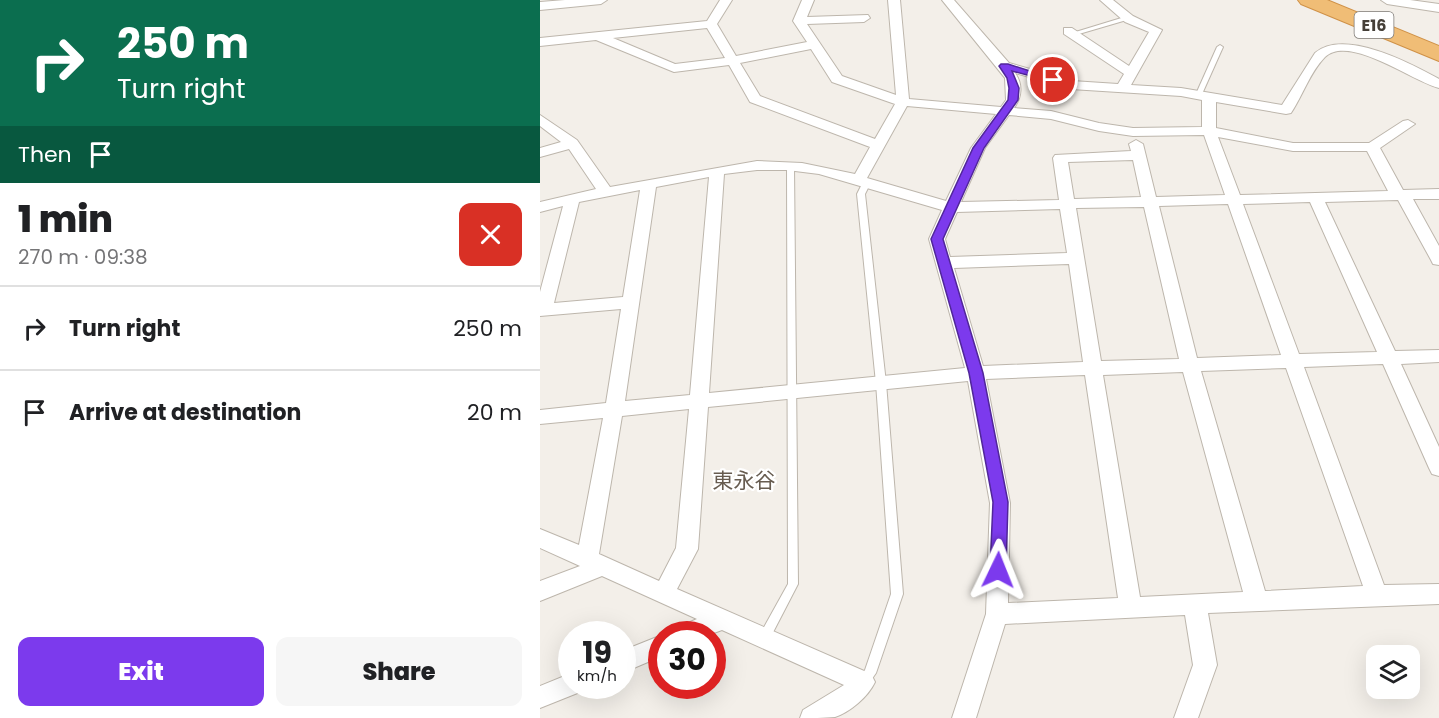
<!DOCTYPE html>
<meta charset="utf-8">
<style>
:root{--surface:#fff;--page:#f6f6f6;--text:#202124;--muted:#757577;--line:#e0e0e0;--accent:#7c3aed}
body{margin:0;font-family:Poppins,"Noto Sans JP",sans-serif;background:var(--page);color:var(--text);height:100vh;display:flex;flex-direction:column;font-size:22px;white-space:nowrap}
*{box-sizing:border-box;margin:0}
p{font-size:20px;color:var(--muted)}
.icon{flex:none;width:33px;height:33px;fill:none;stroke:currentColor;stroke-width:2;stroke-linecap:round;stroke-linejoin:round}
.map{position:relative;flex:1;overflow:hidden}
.details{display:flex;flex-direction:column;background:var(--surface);width:540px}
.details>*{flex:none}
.top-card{background:#0b6e4f;color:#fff;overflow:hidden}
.controls{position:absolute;left:826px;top:645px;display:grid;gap:12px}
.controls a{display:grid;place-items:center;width:54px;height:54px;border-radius:12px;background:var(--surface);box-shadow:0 6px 24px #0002;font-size:30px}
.speed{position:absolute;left:18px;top:621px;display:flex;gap:12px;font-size:30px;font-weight:700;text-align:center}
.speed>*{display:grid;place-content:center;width:78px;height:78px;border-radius:50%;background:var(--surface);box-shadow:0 6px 24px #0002;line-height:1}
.speed small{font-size:15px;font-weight:400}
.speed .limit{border:9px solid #d22;background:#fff;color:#111}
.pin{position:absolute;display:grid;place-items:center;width:51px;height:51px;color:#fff;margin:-26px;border:3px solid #fff;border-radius:50%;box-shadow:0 2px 6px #0007}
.me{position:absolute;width:66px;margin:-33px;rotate:2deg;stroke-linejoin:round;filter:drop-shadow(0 0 4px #0008)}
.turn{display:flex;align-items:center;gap:21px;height:126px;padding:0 18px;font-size:27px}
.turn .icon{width:78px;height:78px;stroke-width:2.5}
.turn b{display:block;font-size:42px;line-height:51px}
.then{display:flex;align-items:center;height:57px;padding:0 18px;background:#0003;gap:12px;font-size:22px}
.round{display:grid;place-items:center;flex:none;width:63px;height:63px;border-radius:12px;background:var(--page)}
.overview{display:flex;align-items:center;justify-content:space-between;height:102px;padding:0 18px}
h1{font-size:36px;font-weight:800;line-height:45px}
.action{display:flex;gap:12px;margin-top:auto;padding:12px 18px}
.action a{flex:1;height:69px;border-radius:12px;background:var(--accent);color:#fff;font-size:24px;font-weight:800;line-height:69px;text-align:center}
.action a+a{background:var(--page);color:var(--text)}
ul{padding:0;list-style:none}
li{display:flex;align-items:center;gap:18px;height:84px;padding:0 18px;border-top:2px solid var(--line)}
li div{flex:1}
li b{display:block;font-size:22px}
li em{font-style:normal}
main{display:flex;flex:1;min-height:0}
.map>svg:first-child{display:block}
</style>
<main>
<section class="details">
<div class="top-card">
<div class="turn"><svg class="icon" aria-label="right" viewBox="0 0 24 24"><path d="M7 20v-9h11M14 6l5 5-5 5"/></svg><div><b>250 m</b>Turn right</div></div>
<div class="then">Then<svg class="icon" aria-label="arrive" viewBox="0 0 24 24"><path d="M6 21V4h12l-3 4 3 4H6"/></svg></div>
</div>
<div class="overview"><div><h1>1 min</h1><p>270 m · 09:38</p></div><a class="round" style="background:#d93025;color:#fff"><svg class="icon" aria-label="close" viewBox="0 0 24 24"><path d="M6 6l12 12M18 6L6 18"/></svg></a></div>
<ul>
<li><svg class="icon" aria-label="right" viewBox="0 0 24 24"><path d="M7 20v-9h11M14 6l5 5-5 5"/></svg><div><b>Turn right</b></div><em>250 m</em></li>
<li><svg class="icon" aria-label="arrive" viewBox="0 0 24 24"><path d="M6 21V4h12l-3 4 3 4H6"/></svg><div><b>Arrive at destination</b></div><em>20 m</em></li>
</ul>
<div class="action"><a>Exit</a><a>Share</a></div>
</section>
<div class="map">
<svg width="899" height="718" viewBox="0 0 899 718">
<rect width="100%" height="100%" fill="#f3efe9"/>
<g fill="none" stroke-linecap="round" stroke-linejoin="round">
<!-- lane casing -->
<g stroke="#bdb6ac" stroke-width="2">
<g id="lane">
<path d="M588,16l3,2 -1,1 -58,17 -3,-2z"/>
<path d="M680,45l3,2 -21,47 -1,1h-4l-1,-1 21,-47z"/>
<path d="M247,164h6l1,2 4,418 -30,58 -4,1 -4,-1 -2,-4 30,-54z"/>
<path d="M323,182h3l4,2 -5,10 21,189 17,211 -27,79 -9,13 -4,2 -4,-2 -2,-4 8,-12 26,-76 -15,-211 -19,-189z"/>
</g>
</g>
<!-- street casing -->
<g stroke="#bdb6ac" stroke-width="2">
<g id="street">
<path d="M25,0h42l-6,4 -61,6v-8z"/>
<path d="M180,0h12l-15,24 19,32 71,-14 -14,-21 9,-21h12l-7,17 61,-2 2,3 -6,4 -57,2 35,52 54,19 -8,-95h12l9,99 92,8 5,-7 -1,-22 -63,-78h12l55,63 63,18 46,3 6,-10 -60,-40v-6h8l57,38 20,-34 -24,-10 -25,-22h13l20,16 29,14 -31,55 50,3 101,17 33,-52c29,-25 95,10 124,26v9c-26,-6 -89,-54 -114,-31 -15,15 -22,38 -34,56l-5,1 -70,-12v26l77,15h76l34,-22 5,-1 7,4 -35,24 23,42 36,-1v10h-26l26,47v19l-6,-1 -2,-4 -33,-60 -73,2 70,149 44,-1v12l-38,2 38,83v29l-7,-2 -3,-6 -46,-104 -79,3 80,218 55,-1v20l-231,9 9,52 -19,53h-24l19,-53 -8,-50 -180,9 -29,94h-24l34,-104 4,-111 -22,-122 -260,26 -10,142 -21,40 194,85 4,8c-7,15 -25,30 -40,35 -10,1 -25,1 -35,1l3,-8 41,-25 -122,-55 -11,4h-35l3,-7 18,-8 -95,-43 -62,25v-20l40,-15 -40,-18v-19l39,16 24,-127 -63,6v-14l66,-7 15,-94 -81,7v-24l23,-86 -23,6v-10l56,-13 -27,-40 -29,8v-9l21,-6 -21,-16v-11l37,25 33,47 147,-26 45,2 53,11 15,-27 -120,-45 -21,-37 -55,7 -78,-32 -56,6v-8l167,-17zM167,28l18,30 -50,6 -62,-26zM271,49l21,33 63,22 -20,35 -115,-43 -20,-33zM475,73l56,16 110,7 21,4v27l-69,1 -34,-5 -48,-12 -37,-3c8,-11 9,-24 1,-35zM367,106l89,8 -25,34 -25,53 -79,-23zM469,115l42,4 48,12 34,5 71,-1 21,60 -69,2 -13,-53 -7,-4 -7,4 2,7 -76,4 -2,3 6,42 -98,2 24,-54zM678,137l75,14h74l21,40 -148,4zM593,160l8,37 -67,2 -6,-37zM217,170h30l32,4 123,36 -13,29 36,129 -256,25 15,-219zM169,177l-19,218 -65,6 31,-214zM100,190l-17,107 -69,6 25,-101zM770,202l67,150 -78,2 -56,-150zM688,204l53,151 -84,3 -38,-152zM604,207l35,152 -78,2 -25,-153zM520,209l7,44 -117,4 -5,-18 12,-27zM529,264l14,98 -100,4 -29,-98zM746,368l77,218 -98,5 -64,-220zM643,372l60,220 -103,5 -37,-222zM545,375l33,223 -110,5 2,-100 -24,-124zM149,409l-13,139 -17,33 -60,-27 23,-138z"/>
<path d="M841,0h29l29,4v8l-52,-8z"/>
<path d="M122,635v21l-40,17v-22z"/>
<path d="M32,673v13h11l-3,6 -40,16v-22z"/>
</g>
</g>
<!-- highway casing -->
<g stroke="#cf9147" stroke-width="2">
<path id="highway" d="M758,0h29l112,46v15l-138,-57z"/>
</g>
<!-- lane -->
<use href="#lane" fill="#fff" fill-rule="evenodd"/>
<!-- street -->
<use href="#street" fill="#fff" fill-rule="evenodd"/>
<!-- highway -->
<use href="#highway" fill="#f0bd76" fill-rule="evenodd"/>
</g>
<!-- route -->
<path fill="#7c3aed" stroke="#51269a" stroke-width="1.5" d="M461,64h7l50,16 -5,2 -41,-11 7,17 -1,12 -34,48 -41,91 40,134 25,129 -2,68 -2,5 -6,2 -6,-2 -2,-5 3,-68 -24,-129 -38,-134 42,-91 35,-48 1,-12 -2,-10 -8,-12z"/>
<g text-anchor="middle" stroke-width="4.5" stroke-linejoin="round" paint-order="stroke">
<!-- shield labels -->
<rect fill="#fff" stroke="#7d7974" stroke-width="1.5" x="814.5" y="12" width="39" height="26" rx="4.5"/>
<g font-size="16" font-weight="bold" fill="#453f38">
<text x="834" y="31">E16</text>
</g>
<!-- quarter labels -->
<g font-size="21" fill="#675c50" stroke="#fff">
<text x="204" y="488">東永谷</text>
</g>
</g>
</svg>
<div class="controls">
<a><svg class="icon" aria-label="layers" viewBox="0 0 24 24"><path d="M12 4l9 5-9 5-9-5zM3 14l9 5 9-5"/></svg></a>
</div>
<div class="speed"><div>19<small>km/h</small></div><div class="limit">30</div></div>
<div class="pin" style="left:513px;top:80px;background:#d93025"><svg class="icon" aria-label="arrive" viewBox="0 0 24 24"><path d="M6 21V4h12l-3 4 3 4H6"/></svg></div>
<svg class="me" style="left:458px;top:570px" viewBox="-20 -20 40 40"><path d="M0-17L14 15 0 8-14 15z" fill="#7c3aed" stroke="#fff" stroke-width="4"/></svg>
</div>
</main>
